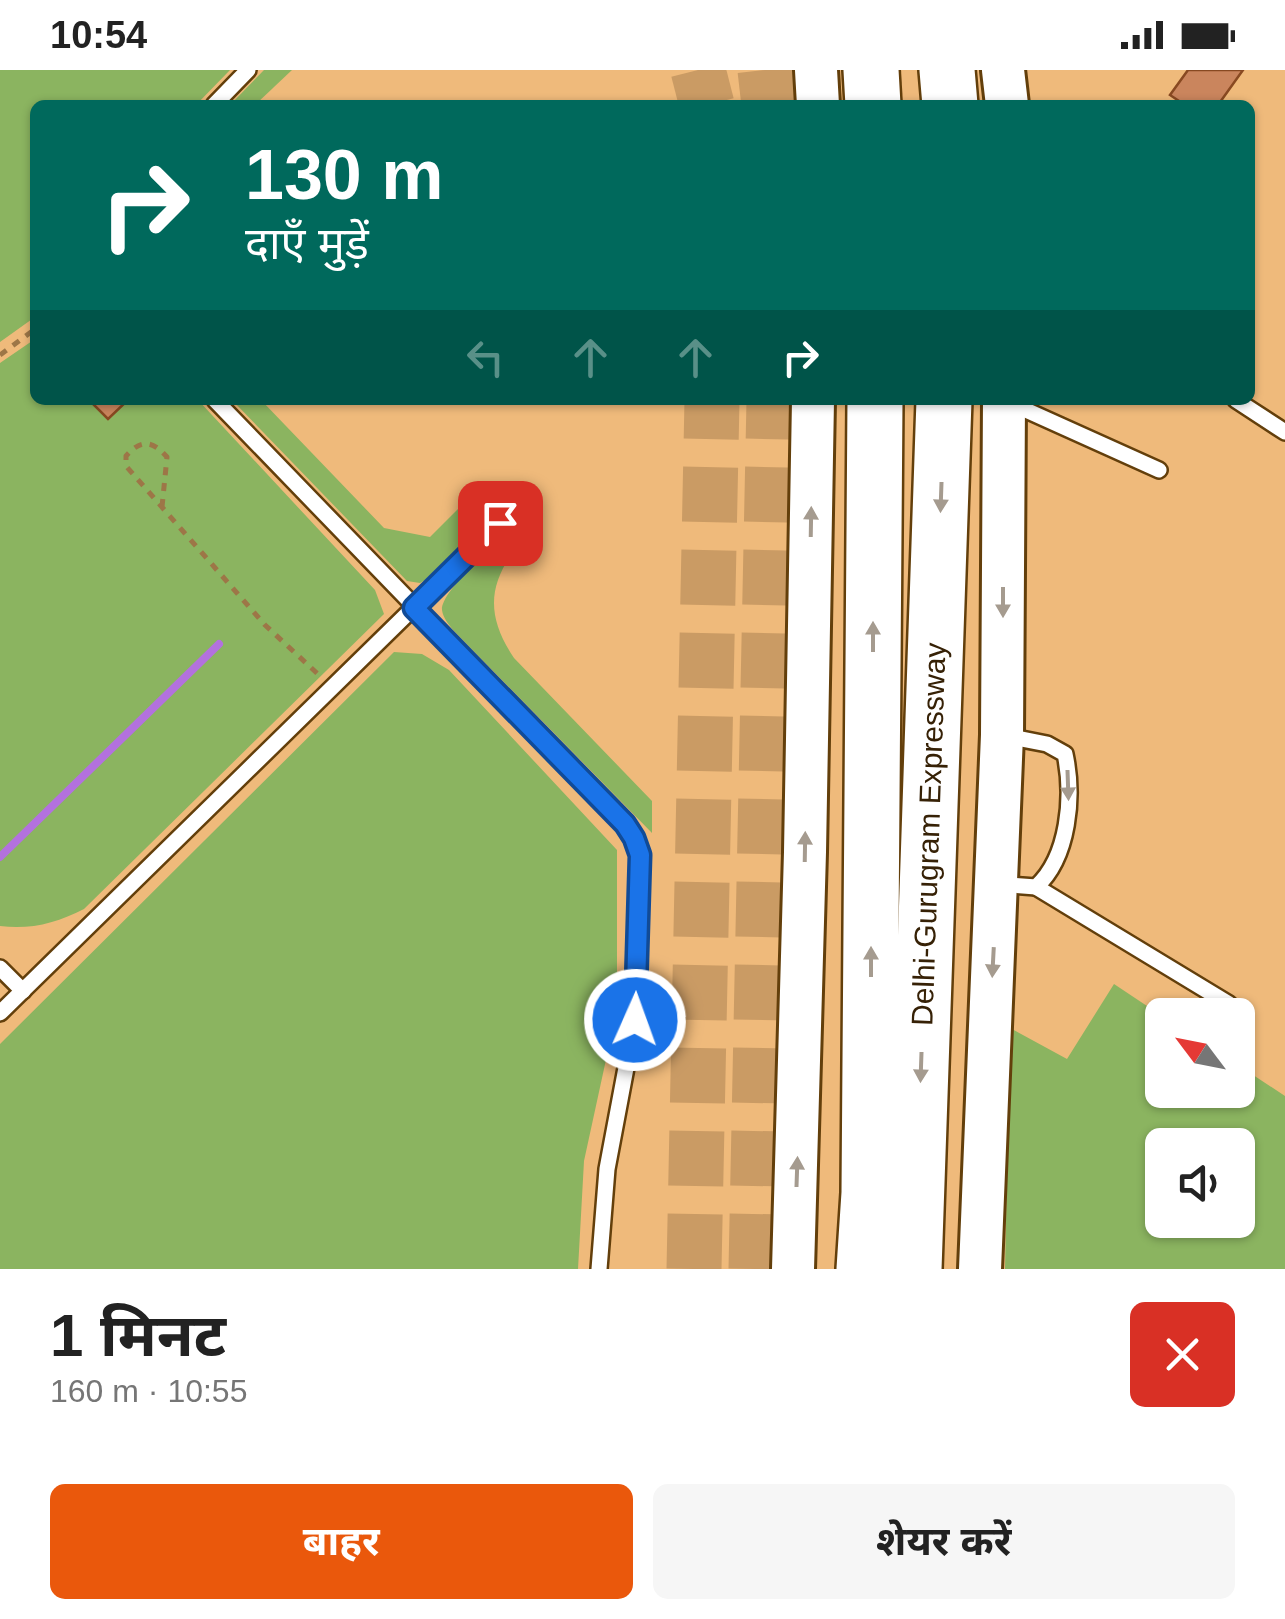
<!DOCTYPE html>
<html lang="hi">
<meta charset="utf-8">
<style>
:root{--surface:#fff;--page:#f6f6f6;--text:#222;--muted:#767676;--accent:#ea580c}
body{margin:0;font-family:Helvetica,"Noto Sans Devanagari",sans-serif;background:var(--page);color:var(--text);height:100vh;display:flex;flex-direction:column;font-size:38px;white-space:nowrap}
*{box-sizing:border-box;margin:0}
p{font-size:32px;color:var(--muted)}
.icon{flex:none;width:55px;height:55px;fill:none;stroke:currentColor;stroke-width:2;stroke-linecap:round;stroke-linejoin:round}
.map{position:relative;height:1199px;overflow:hidden}
.sheet{display:flex;flex-direction:column;background:var(--surface);flex:1}
.sheet>*{flex:none}
.guide{position:absolute;left:30px;top:30px;width:1225px;height:305px;border-radius:15px;box-shadow:0 2px 8px #0004;background:#00695c;color:#fff;overflow:hidden}
.needle{width:65px;rotate:302deg}
.buttons{position:absolute;left:1145px;top:928px;display:grid;gap:20px}
.buttons a{display:grid;place-items:center;width:110px;height:110px;border-radius:15px;background:var(--surface);box-shadow:0 2px 8px #0004;font-size:50px}
.pin{position:absolute;display:grid;place-items:center;width:85px;height:85px;color:#fff;margin:-42px;border-radius:20px;box-shadow:0 5px 15px #0006}
.me{position:absolute;width:110px;margin:-55px;rotate:2deg;stroke-linejoin:round;filter:drop-shadow(0 0 8px #0008)}
.turn{display:flex;align-items:center;gap:35px;height:210px;padding:0 50px;font-size:45px}
.turn .icon{width:130px;height:130px;stroke-width:2.5}
.turn b{display:block;font-size:70px;line-height:85px}
.lanes{display:flex;align-items:center;height:95px;padding:0 50px;background:#0003;justify-content:center;gap:50px;direction:ltr}
.lanes .off{opacity:.35}
.round{display:grid;place-items:center;flex:none;width:105px;height:105px;border-radius:15px;background:var(--page)}
.head{display:flex;align-items:center;justify-content:space-between;height:170px;padding:0 50px}
h1{font-size:60px;font-weight:700;line-height:75px}
.action{display:flex;gap:20px;margin-top:auto;padding:20px 50px}
.action a{flex:1;height:115px;border-radius:15px;background:var(--accent);color:#fff;font-size:40px;font-weight:700;line-height:115px;text-align:center}
.action a+a{background:var(--page);color:var(--text)}
.status{display:flex;justify-content:space-between;align-items:center;height:70px;padding:0 50px;background:var(--surface);direction:ltr}
.status svg{height:28px;fill:currentColor}
.map>svg:first-child{display:block}
</style>
<div class="status"><b>10:54</b><svg viewBox="0 0 49 12"><path d="M0 12V9h3v3zM5 12V6h3v6zM10 12V3h3v9zM15 12V0h3v12zM26 1h20v11H26zM47 4h2v5h-2z"/></svg></div>
<div class="map">
<svg width="1285" height="1199" viewBox="0 0 1285 1199">
<rect width="100%" height="100%" fill="#efba7b"/>
<!-- green -->
<g fill="#8bb460" fill-rule="evenodd">
<path d="M0,0h230l-34,35h-161v212l-35,25z"/>
<path d="M264,0h28l-37,35h-25z"/>
<path d="M35,269v61h163l177,190 9,24 -300,295c-27,14 -54,21 -84,17v-563z"/>
<path d="M232,330h29l123,128 46,9 41,-41 20,19 -66,65 -5,3 -13,-2z"/>
<path d="M508,461l12,12c-32,39 -35,72 -6,115l138,143v32l-198,-202c-5,-6 -11,-13 -12,-21 -1,-19 52,-64 66,-79z"/>
<path d="M394,582l28,2 27,16 168,180v159l-33,152 -6,108h-578v-225z"/>
<path d="M1114,914l48,32v74h76v-25l47,31v173h-280l5,-241 57,31zM1162,1075h76v75h-76z"/>
</g>
<g fill="none" stroke-linecap="round" stroke-linejoin="round">
<!-- stream -->
<path stroke="#b371de" stroke-width="8" d="M0,787l219,-213"/>
</g>
<!-- building -->
<g fill="#ca855d" stroke="#884921" stroke-width="2.5">
<path d="M1188,0h55l-25,35h-33l-15,-10z"/>
<path d="M89,330h39l-20,19z"/>
</g>
<g fill="none" stroke-linecap="round" stroke-linejoin="round">
<!-- highway-tunnel -->
<g stroke="#ca9b64" stroke-width="55" stroke-dasharray="55 28" stroke-linecap="butt">
<path d="M698,0l9,35"/>
<path d="M765,0l4,35"/>
<path d="M694,1199l18,-869"/>
<path d="M756,1199l18,-869"/>
</g>
<!-- lane casing -->
<g stroke="#633f0b" stroke-width="20">
<g id="lane">
<path d="M214,35l34,-35"/>
<path d="M215,330l410,424 9,14 5,17 -4,165 -28,149 -8,100"/>
<path d="M1236,330l49,32"/>
<path d="M1008,332l151,68"/>
<path d="M998,814l38,3c33,-30 38,-91 29,-133l-18,-10 -41,-8"/>
<path d="M1036,817l193,117"/>
<path d="M0,898l23,23"/>
<path d="M0,943l500,-490"/>
</g>
</g>
<!-- secondary casing -->
<g stroke="#633f0b" stroke-width="48">
<g id="secondary">
<path d="M816,0l2,35"/>
<path d="M1003,0l4,35"/>
<path d="M793,1199l12,-417 8,-452"/>
<path d="M980,1199l22,-534 2,-335"/>
</g>
</g>
<!-- highway casing -->
<g stroke="#633f0b" stroke-width="60">
<g id="highway">
<path d="M871,0l2,35"/>
<path d="M947,0l3,35"/>
<path d="M864,1199l5,-76 6,-793"/>
<path id="s1" d="M914,1199l30,-869"/>
</g>
</g>
<!-- path -->
<g stroke="#9d7647" stroke-width="5" stroke-dasharray="8 8" stroke-linecap="butt">
<path d="M0,285l35,-26"/>
<path d="M162,437l5,-50c-15,-17 -26,-18 -41,-1v10l139,159 55,51"/>
</g>
<!-- lane -->
<use href="#lane" stroke="#fff" stroke-width="15"/>
<!-- secondary -->
<use href="#secondary" stroke="#fff" stroke-width="42"/>
<!-- highway -->
<use href="#highway" stroke="#fff" stroke-width="55"/>
</g>
<!-- one-way arrows -->
<defs><path id="oneway-solid" d="M-6-.8H1V-3.2L6.5 0L1 3.2V.8H-6Z" transform="scale(2.5)"/></defs>
<g fill="#a59b8f">
<use href="#oneway-solid" transform="translate(941 427) rotate(92)"/>
<use href="#oneway-solid" transform="translate(811 452) rotate(-89)"/>
<use href="#oneway-solid" transform="translate(1003 532) rotate(90)"/>
<use href="#oneway-solid" transform="translate(873 567) rotate(-90)"/>
<use href="#oneway-solid" transform="translate(1068 715) rotate(88)"/>
<use href="#oneway-solid" transform="translate(805 777) rotate(-89)"/>
<use href="#oneway-solid" transform="translate(871 892) rotate(-90)"/>
<use href="#oneway-solid" transform="translate(993 892) rotate(93)"/>
<use href="#oneway-solid" transform="translate(921 997) rotate(92)"/>
<use href="#oneway-solid" transform="translate(797 1102) rotate(-88)"/>
</g>
<g fill="none" stroke-linecap="round" stroke-linejoin="round">
<!-- route casing -->
<g stroke="#114b97" stroke-width="25">
<path id="route" d="M500,453l-86,85 211,216 9,14 6,17 -5,165"/>
</g>
<!-- route -->
<use href="#route" stroke="#1a73e8" stroke-width="18"/>
</g>
<g text-anchor="middle" stroke-width="8" stroke-linejoin="round" paint-order="stroke">
<!-- street labels -->
<g font-size="30" fill="#362106" stroke="#fce0c2">
<text dy="10" stroke="none"><textPath href="#s1" startOffset="435">Delhi-Gurugram Expressway</textPath></text>
</g>
</g>
</svg>
<div class="buttons">
<a><svg class="needle" viewBox="-14 -14 28 28"><path d="M0-13l5 13h-10z" fill="#e53935"/><path d="M0 13l5-13h-10z" fill="#767676"/></svg></a>
<a><svg class="icon" aria-label="sound" viewBox="0 0 24 24"><path d="M4 9h4l5-4v14l-5-4H4zM17 9q2 3 0 6"/></svg></a>
</div>
<div class="pin" style="left:500px;top:453px;background:#d93025"><svg class="icon" aria-label="arrive" viewBox="0 0 24 24"><path d="M6 21V4h12l-3 4 3 4H6"/></svg></div>
<svg class="me" style="left:635px;top:950px" viewBox="-20 -20 40 40"><circle r="17" fill="#1a73e8" stroke="#fff" stroke-width="3"/><path d="M0-11L8 9 0 5-8 9z" fill="#fff"/></svg>
<div class="guide">
<div class="turn"><svg class="icon" aria-label="right" viewBox="0 0 24 24"><path d="M7 20v-9h11M14 6l5 5-5 5"/></svg><div><b>130 m</b>दाएँ मुड़ें</div></div>
<div class="lanes"><svg class="icon off" aria-label="left" viewBox="0 0 24 24"><path d="M17 20v-9H6M10 6l-5 5 5 5"/></svg><svg class="icon off" aria-label="ahead" viewBox="0 0 24 24"><path d="M12 20V5M6 11l6-6 6 6"/></svg><svg class="icon off" aria-label="ahead" viewBox="0 0 24 24"><path d="M12 20V5M6 11l6-6 6 6"/></svg><svg class="icon" aria-label="right" viewBox="0 0 24 24"><path d="M7 20v-9h11M14 6l5 5-5 5"/></svg></div>
</div>
</div>
<section class="sheet">
<div class="head"><div><h1>1 मिनट</h1><p>160 m · 10:55</p></div><a class="round" style="background:#d93025;color:#fff"><svg class="icon" aria-label="close" viewBox="0 0 24 24"><path d="M6 6l12 12M18 6L6 18"/></svg></a></div>
<div class="action"><a>बाहर</a><a>शेयर करें</a></div>
</section>
